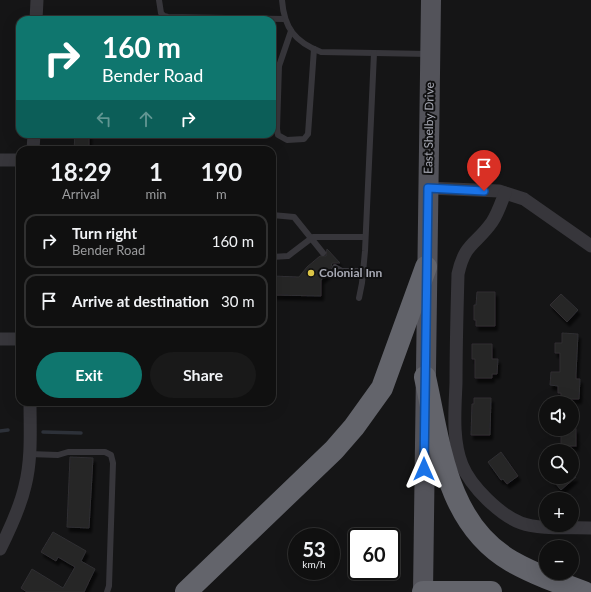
<!DOCTYPE html>
<meta charset="utf-8">
<style>
:root{--surface:#101010;--page:#191919;--text:#f1f3f6;--muted:#9c9d9f;--line:#303030;--accent:#0f766e}
body{margin:0;font-family:Lato,sans-serif;background:var(--page);color:var(--text);height:100vh;display:flex;flex-direction:column;font-size:15px;white-space:nowrap}
*{box-sizing:border-box;margin:0}
p{font-size:13px;color:var(--muted)}
.icon{flex:none;width:22px;height:22px;fill:none;stroke:currentColor;stroke-width:2;stroke-linecap:round;stroke-linejoin:round}
.map{position:relative;flex:1;overflow:hidden}
.details{position:absolute;left:16px;top:146px;width:260px;height:260px;display:flex;flex-direction:column;background:var(--surface);border-radius:12px;box-shadow:0 4px 16px #0002,0 0 0 1px var(--line)}
.details>*{flex:none}
.hud{position:absolute;left:16px;top:16px;width:260px;height:122px;border-radius:12px;box-shadow:0 4px 16px #0002,0 0 0 1px var(--line);background:#0f766e;color:#fff;overflow:hidden}
.tools{position:absolute;left:539px;top:396px;display:grid;gap:8px}
.tools a{display:grid;place-items:center;width:40px;height:40px;border-radius:50%;background:var(--surface);box-shadow:0 4px 16px #0002,0 0 0 1px var(--line);font-size:20px}
.speed{position:absolute;left:288px;top:528px;display:flex;gap:8px;font-size:20px;font-weight:700;text-align:center}
.speed>*{display:grid;place-content:center;width:52px;height:52px;border-radius:50%;background:var(--surface);box-shadow:0 4px 16px #0002,0 0 0 1px var(--line);line-height:1}
.speed small{font-size:10px;font-weight:400}
.speed .limit{border:2px solid #111;border-radius:6px;background:#fff;color:#111}
.pin{position:absolute;display:grid;place-items:center;width:34px;height:34px;color:#fff;margin:-41px -17px;border-radius:50% 50% 50% 0;rotate:-45deg;box-shadow:0 0 4px #0007}
.pin .icon{rotate:45deg}
.me{position:absolute;width:44px;margin:-22px;rotate:0deg;stroke-linejoin:round;filter:drop-shadow(0 0 3px #0008)}
.turn{display:flex;align-items:center;gap:14px;height:84px;padding:0 20px;font-size:18px}
.turn .icon{width:52px;height:52px;stroke-width:2.5}
.turn b{display:block;font-size:28px;line-height:34px}
.lanes{display:flex;align-items:center;height:38px;padding:0 20px;background:#0003;justify-content:center;gap:20px;direction:ltr}
.lanes .off{opacity:.35}
.eta{display:flex;justify-content:space-evenly;align-items:center;height:68px;text-align:center}
.eta b{font-size:24px;font-weight:700;line-height:28px}
.button{display:flex;gap:8px;margin-top:auto;padding:8px 20px}
.button a{flex:1;height:46px;border-radius:24px;background:var(--accent);color:#fff;font-size:16px;font-weight:700;line-height:46px;text-align:center}
.button a+a{background:var(--page);color:var(--text)}
ul{padding:0;list-style:none}
li{display:flex;align-items:center;gap:12px;height:54px;margin:0 8px 6px;padding:0 12px;border:2px solid var(--line);border-radius:12px}
li div{flex:1}
li b{display:block;font-size:15px}
li em{font-style:normal}
.map>svg:first-child{display:block}
</style>
<div class="map">
<svg width="591" height="592" viewBox="0 0 591 592">
<defs>
<filter id="shadow"><feDropShadow dx="2.5" dy="4.5" stdDeviation="1" flood-color="#0009"/></filter>
</defs>
<rect width="100%" height="100%" fill="#151516"/>
<g fill="none" stroke-linecap="round" stroke-linejoin="round">
<!-- stream -->
<g stroke="#2d3139" stroke-width="3.5">
<path d="M0,431l8,-1"/>
<path d="M43,432l38,1"/>
</g>
</g>
<!-- building -->
<g fill="#262527" stroke="#302f32" filter="url(#shadow)">
<path d="M75,134h14v16h-15z"/>
<path d="M327,249l13,14h-8l-1,4 1,3 -11,10v16l-49,-1v-19l27,1 8,-10 13,-11h6z"/>
<path d="M477,292h18v34h-19v-6h-2v-15h2z"/>
<path d="M561,294l17,16 -11,12 -17,-17z"/>
<path d="M562,333l16,1 -2,40v5h4l-1,20h-18v-6h-3v-7l-8,-1 1,-13h9v-19h-5v-10h7z"/>
<path d="M472,344h20v15h6l-1,15h-5v4h-17v-19h-3z"/>
<path d="M474,398h17l-1,37h-19l1,-31h2z"/>
<rect x="561" y="429" width="15" height="17"/>
<path d="M501,452l17,24 -11,8 -4,-5 -2,1 -13,-18z"/>
<path d="M70,457l23,1 -4,70 -22,-1z"/>
<path d="M550,477h26l-15,13z"/>
<path d="M53,532l33,19 -5,10 14,8 -11,23h-57l-6,-4 11,-19 31,19 12,-21 -17,-10 -2,4 -15,-9z"/>
</g>
<g fill="none" stroke-linecap="round" stroke-linejoin="round">
<!-- service -->
<g stroke="#37363b" stroke-width="6">
<path d="M159,0l2,13 3,3 4,1 116,2"/>
<path d="M282,0c2,28 13,42 39,52l108,2"/>
<path d="M291,31l-12,35 -2,63 1,6 9,5 17,-1 4,-5 6,-85"/>
<path d="M272,215l22,2 29,36"/>
<path d="M272,257l16,-1 25,-19h52"/>
<path d="M335,267l7,4h21"/>
<path d="M359,298l3,-15 3,-32 9,-198"/>
<path d="M29,454l29,1 10,-3h37l6,3 2,8 -4,123 -2,6"/>
</g>
<!-- minor -->
<g stroke="#37363b" stroke-width="13">
<path d="M36,20l1,-20"/>
<path d="M33,150l1,-16"/>
<path d="M0,160h20"/>
<path d="M428,188l71,3 25,8 67,47"/>
<path d="M505,193c-4,10 -7,20 -13,29 -16,23 -27,20 -34,52 -1,36 -2,73 -2,109 -1,26 -4,57 6,82 9,22 38,50 59,58 19,7 50,4 70,5"/>
<path d="M0,339h20"/>
<path d="M0,549c10,-20 20,-41 25,-63 7,-27 5,-57 5,-84"/>
</g>
<!-- primary -->
<path stroke="#53535a" stroke-width="20" d="M423,592l8,-592"/>
<!-- motorway -->
<g stroke="#63646b" stroke-width="22">
<path d="M425,377c15,67 21,146 86,184 23,13 48,22 73,31"/>
<path d="M186,592l148,-142 20,-23 28,-39 44,-121"/>
<path d="M423,592h68"/>
</g>
</g>
<g fill="none" stroke-linecap="round" stroke-linejoin="round">
<!-- route casing -->
<g stroke="#114b97" stroke-width="10">
<path id="route" d="M424,469l4,-281 56,3"/>
</g>
<!-- route -->
<use href="#route" stroke="#1a73e8" stroke-width="7"/>
</g>
<!-- markers -->
<circle fill="#dcc547" stroke="#101011" stroke-width="1.5" cx="311" cy="273" r="4"/>
<g text-anchor="middle" stroke-width="4" stroke-linejoin="round" paint-order="stroke">
<!-- street labels -->
<g font-size="12" fill="#a8aab5" stroke="#101011">
<text transform="translate(429 128) rotate(-89)" y="4">East Shelby Drive</text>
</g>
<!-- poi labels -->
<g font-size="12" font-weight="bold" fill="#a8aab5" stroke="#101011" text-anchor="start">
<text x="319" y="277">Colonial Inn</text>
</g>
</g>
</svg>
<div class="tools">
<a><svg class="icon" aria-label="sound" viewBox="0 0 24 24"><path d="M4 9h4l5-4v14l-5-4H4zM17 9q2 3 0 6"/></svg></a>
<a><svg class="icon" aria-label="search" viewBox="0 0 24 24"><circle cx="10" cy="10" r="6"/><path d="M15 15l6 6"/></svg></a>
<a>+</a>
<a>−</a>
</div>
<div class="speed"><div>53<small>km/h</small></div><div class="limit">60</div></div>
<div class="pin" style="left:484px;top:191px;background:#d93025"><svg class="icon" aria-label="arrive" viewBox="0 0 24 24"><path d="M6 21V4h12l-3 4 3 4H6"/></svg></div>
<svg class="me" style="left:424px;top:469px" viewBox="-20 -20 40 40"><path d="M0-17L14 15 0 8-14 15z" fill="#1a73e8" stroke="#fff" stroke-width="4"/></svg>
<div class="hud">
<div class="turn"><svg class="icon" aria-label="right" viewBox="0 0 24 24"><path d="M7 20v-9h11M14 6l5 5-5 5"/></svg><div><b>160 m</b>Bender Road</div></div>
<div class="lanes"><svg class="icon off" aria-label="left" viewBox="0 0 24 24"><path d="M17 20v-9H6M10 6l-5 5 5 5"/></svg><svg class="icon off" aria-label="ahead" viewBox="0 0 24 24"><path d="M12 20V5M6 11l6-6 6 6"/></svg><svg class="icon" aria-label="right" viewBox="0 0 24 24"><path d="M7 20v-9h11M14 6l5 5-5 5"/></svg></div>
</div>
<section class="details">
<div class="eta">
<div><b>18:29</b><p>Arrival</p></div>
<div><b>1</b><p>min</p></div>
<div><b>190</b><p>m</p></div>
</div>
<ul>
<li><svg class="icon" aria-label="right" viewBox="0 0 24 24"><path d="M7 20v-9h11M14 6l5 5-5 5"/></svg><div><b>Turn right</b><p>Bender Road</p></div><em>160 m</em></li>
<li><svg class="icon" aria-label="arrive" viewBox="0 0 24 24"><path d="M6 21V4h12l-3 4 3 4H6"/></svg><div><b>Arrive at destination</b></div><em>30 m</em></li>
</ul>
<div class="button"><a>Exit</a><a>Share</a></div>
</section>
</div>
